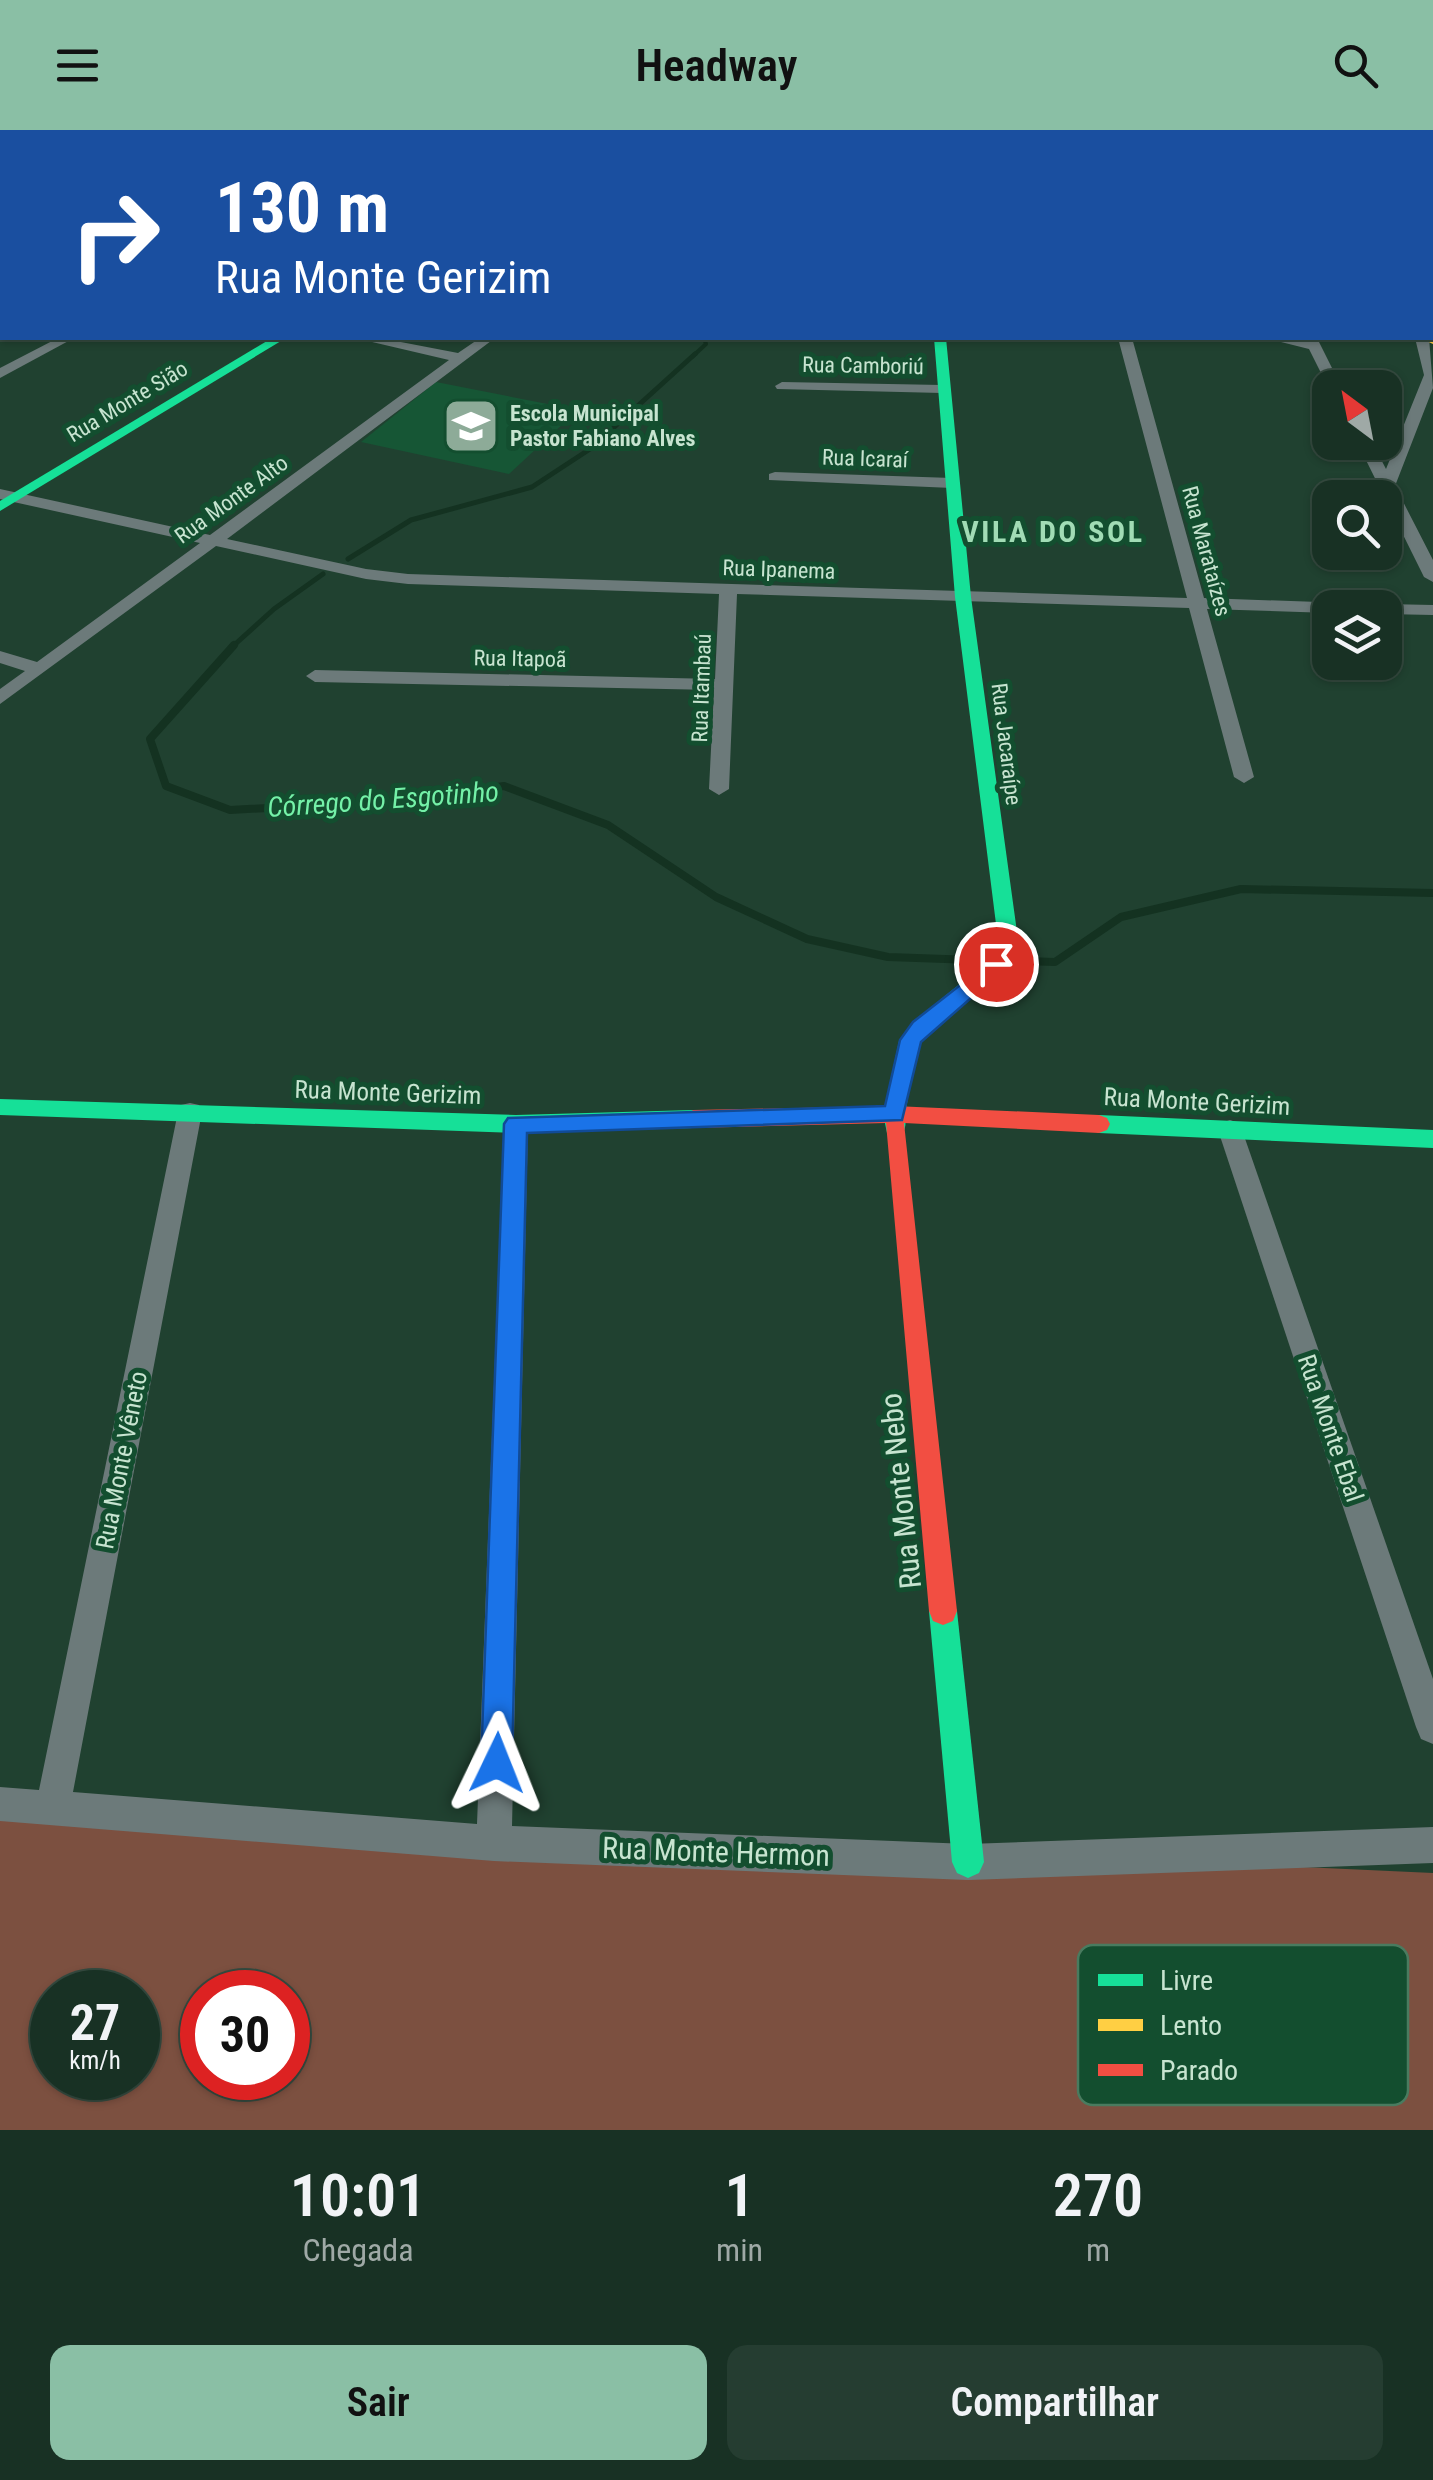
<!DOCTYPE html>
<html lang="pt">
<meta charset="utf-8">
<style>
:root{--surface:#183124;--page:#253d31;--text:#f1f3f6;--muted:#9fa9a6;--line:#364c41;--accent:#8abfa5}
body{margin:0;font-family:"Roboto Condensed",sans-serif;background:var(--page);color:var(--text);height:100vh;display:flex;flex-direction:column;font-size:38px;white-space:nowrap}
*{box-sizing:border-box;margin:0}
p{font-size:32px;color:var(--muted)}
.icon{flex:none;width:55px;height:55px;fill:none;stroke:currentColor;stroke-width:2;stroke-linecap:round;stroke-linejoin:round}
.map{position:relative;height:2000px;overflow:hidden}
.panel{display:flex;flex-direction:column;background:var(--surface);flex:1}
.panel>*{flex:none}
.top-card{position:absolute;left:0px;top:0px;width:1435px;height:210px;box-shadow:0 2px 8px #0004,0 0 0 2px var(--line);background:#1a4fa0;color:#fff;overflow:hidden}
.needle{width:65px;rotate:328deg}
.buttons{position:absolute;left:1312px;top:240px;display:grid;gap:20px}
.buttons a{display:grid;place-items:center;width:90px;height:90px;border-radius:20px;background:var(--surface);box-shadow:0 2px 8px #0004,0 0 0 2px var(--line);font-size:50px}
.speed{position:absolute;left:30px;top:1840px;display:flex;gap:20px;font-size:50px;font-weight:700;text-align:center}
.speed>*{display:grid;place-content:center;width:130px;height:130px;border-radius:50%;background:var(--surface);box-shadow:0 2px 8px #0004,0 0 0 2px var(--line);line-height:1}
.speed small{font-size:25px;font-weight:400}
.speed .limit{border:15px solid #d22;background:#fff;color:#111}
.pin{position:absolute;display:grid;place-items:center;width:85px;height:85px;color:#fff;margin:-42px;border:5px solid #fff;border-radius:50%;box-shadow:0 2px 10px #0007}
.me{position:absolute;width:110px;margin:-55px;rotate:2deg;stroke-linejoin:round;filter:drop-shadow(0 0 8px #0008)}
.turn{display:flex;align-items:center;gap:35px;height:210px;padding:0 50px;font-size:45px}
.turn .icon{width:130px;height:130px;stroke-width:2.5}
.turn b{display:block;font-size:70px;line-height:85px}
.eta{display:flex;justify-content:space-evenly;align-items:center;height:170px;text-align:center}
.eta b{font-size:60px;font-weight:600;line-height:70px}
.primary-button{display:flex;gap:20px;margin-top:auto;padding:20px 50px}
.primary-button a{flex:1;height:115px;border-radius:20px;background:var(--accent);color:#111;font-size:40px;font-weight:600;line-height:115px;text-align:center}
.primary-button a+a{background:var(--page);color:var(--text)}
header{display:flex;justify-content:space-between;align-items:center;height:130px;padding:0 50px;background:var(--accent);color:#111;font-size:45px;font-weight:600}
.map>svg:first-child{display:block}
</style>
<header><svg class="icon" aria-label="menu" viewBox="0 0 24 24"><path d="M4 6h16M4 12h16M4 18h16"/></svg>Headway<svg class="icon" aria-label="search" viewBox="0 0 24 24"><circle cx="10" cy="10" r="6"/><path d="M15 15l6 6"/></svg></header>
<div class="map">
<svg width="1433" height="2000" viewBox="0 0 1433 2000">
<rect width="100%" height="100%" fill="#204130"/>
<!-- built -->
<path fill="#165635" d="M436,252l142,28 -69,64 -148,-32z"/>
<!-- green -->
<path fill="#7c5040" fill-rule="evenodd" d="M0,1678l1433,65v257h-1433zM52,1862h86v86h-86zM202,1862h86v86h-86z"/>
<g fill="none" stroke-linecap="round" stroke-linejoin="round">
<!-- stream-far2 -->
<path stroke="#143221" stroke-width="4" d="M692,227l14,-13 -2,-6"/>
<!-- stream-far1 -->
<g stroke="#143221" stroke-width="5">
<path d="M348,429l63,-39 121,-33 58,-38 105,-95"/>
<path d="M232,517l42,-38 49,-35"/>
</g>
<!-- stream -->
<g stroke="#143221" stroke-width="8">
<path d="M234,515l-84,94 16,47 64,24 183,-10 91,-14 104,39 108,72 91,42 81,18 86,3"/>
<path d="M1024,831l31,1 66,-45 120,-28 192,4"/>
</g>
<!-- lane -->
<path fill="#6c7a7a" fill-rule="evenodd" d="M484,0l-3,2h-6l2,-2z"/>
<!-- street -->
<g fill="#6c7a7a" fill-rule="evenodd">
<rect x="910" y="0" width="10" height="2"/>
<rect x="1432" y="45" width="1" height="6"/>
<path d="M2,131v8l-2,1v-8z"/>
<rect x="1432" y="147" width="1" height="9"/>
<path d="M58,208h16l-74,40v-10z"/>
<path d="M355,208h25l78,15 22,-15h15l-268,201 139,30 42,5 779,24 -69,-260h14l72,260 143,5 8,5h-25v5l-123,-4 47,168 -10,6 -10,-6 -45,-169 -452,-14 -8,195 -10,6 -10,-6 5,-99 -399,-8 -9,-6 9,-6 400,9 4,-85 -311,-10 -42,-5 -150,-33 -216,158v-15l25,-18 -25,-8v-12l37,11 163,-119 -200,-44v-10l210,46 239,-175z"/>
<path d="M1265,208h52l25,50h-12v3l-21,-42z"/>
<path d="M1415,208h14l4,50 -38,98 38,74v22l-9,-5 -67,-135h15l14,27 38,-94z"/>
<path d="M782,252l160,3 7,4 -7,4 -165,-4 -2,-3z"/>
<path d="M775,342l177,6 8,5 -8,5 -183,-8v-6z"/>
<path d="M1385,474l48,1v10l-48,-1v-6h-8z"/>
<path d="M190,973l9,2 3,7 -129,680 404,32 27,-700 3,-7h18l3,7 -16,702 456,18 465,-17v36l-465,17 -474,-19 -494,-40v-34l39,3 139,-678 3,-7z"/>
<path d="M1230,990l9,3 3,7 191,549v65l-12,-5 -5,-12 -198,-597 3,-7z"/>
</g>
<!-- fast -->
<g fill="#16e098" fill-rule="evenodd">
<path d="M1129,0h15l1,2h-13z"/>
<path d="M1399,0h34v3l-31,-1z"/>
<path d="M1432,179l1,1v8h-1z"/>
<path d="M272,208h14l-286,173v-10z"/>
<path d="M934,208h12l25,259 46,335 -13,37 -77,63c-13,20 -17,54 -21,78 -1,9 1,15 -3,23h-16l-4,-19 16,-73 14,-19 75,-61 9,-29 -42,-335z"/>
<path d="M0,969l516,16 177,-5 11,9 -11,9 -177,5 -516,-18z"/>
<path d="M1099,985l334,15v18l-334,-15 -8,-3 -3,-6 3,-6z"/>
<path d="M943,1467l10,4 4,10 27,251 -5,11 -11,5 -11,-5 -5,-11 -23,-251 4,-10z"/>
</g>
<!-- slow -->
<path fill="#ffcf43" fill-rule="evenodd" d="M1433,206v8l-13,-6h12z"/>
<!-- jam -->
<path fill="#f24e42" fill-rule="evenodd" d="M894,976l205,9 8,3 3,6 -3,6 -8,3 -195,-10 53,488 -4,10 -10,4 -10,-4 -4,-10 -43,-488 -193,5 -11,-9 11,-9z"/>
</g>
<!-- route -->
<path fill="#1a73e8" stroke="#114b97" stroke-width="2.5" d="M996,827l8,2 3,5 -3,5 -83,73 -19,78 -375,13 -15,630 -4,11 -11,5 -11,-5 -5,-11 23,-639 4,-6 377,-12 15,-66 13,-18z"/>
<!-- icons -->
<defs>
<g id="school-square" transform="scale(2.875)"><rect x="-9" y="-9" width="18" height="18" rx="4" fill="#8dab98" stroke="#134e2f"/><path d="M0-5L7-2L0 1L-7-2ZM-4 1L0 2.5L4 1V4Q0 6-4 4Z" fill="#fff"/></g>
</defs>
<g fill-rule="evenodd">
<use href="#school-square" x="471" y="296"/>
</g>
<g text-anchor="middle" stroke-width="10" stroke-linejoin="round" paint-order="stroke">
<!-- far-street labels -->
<g font-size="22" fill="#c7e4d0" stroke="#134e2f">
<text transform="translate(863 235) rotate(1)" y="8">Rua Camboriú</text>
<text transform="translate(127 271) rotate(-31)" y="8">Rua Monte Sião</text>
<text transform="translate(865 328) rotate(2)" y="8">Rua Icaraí</text>
<text transform="translate(231 369) rotate(-36)" y="8">Rua Monte Alto</text>
<text transform="translate(1207 421) rotate(75)" y="8">Rua Marataízes</text>
<text transform="translate(779 439) rotate(2)" y="8">Rua Ipanema</text>
<text transform="translate(520 528) rotate(1)" y="8">Rua Itapoã</text>
<text transform="translate(701 558) rotate(-88)" y="8">Rua Itambaú</text>
<text transform="translate(1007 614) rotate(83)" y="8">Rua Jacaraípe</text>
</g>
<!-- far-poi labels -->
<g font-size="22" font-weight="bold" fill="#c7e4d0" stroke="#134e2f" text-anchor="start">
<text x="510" y="291">Escola Municipal<tspan x="510" dy="25">Pastor Fabiano Alves</tspan></text>
</g>
<!-- street labels -->
<g font-size="25" fill="#c7e4d0" stroke="#134e2f">
<text transform="translate(388 962) rotate(2)" y="9">Rua Monte Gerizim</text>
<text transform="translate(1197 971) rotate(3)" y="9">Rua Monte Gerizim</text>
<text transform="translate(1331 1298) rotate(71)" y="9">Rua Monte Ebal</text>
<text transform="translate(121 1330) rotate(-79)" y="9">Rua Monte Vêneto</text>
</g>
<!-- water labels -->
<g font-size="28" font-style="italic" fill="#74f1a8" stroke="#134e2f">
<text transform="translate(383 669) rotate(-4)" y="10">Córrego do Esgotinho</text>
</g>
<!-- far-district labels -->
<g font-size="30" font-weight="bold" letter-spacing="2.5" fill="#a1dcb5" stroke="#134e2f">
<text x="1053" y="412">VILA DO SOL</text>
</g>
<!-- near-street labels -->
<g font-size="30" fill="#c7e4d0" stroke="#134e2f">
<text transform="translate(901 1361) rotate(-96)" y="10">Rua Monte Nebo</text>
<text transform="translate(716 1722) rotate(2)" y="10">Rua Monte Hermon</text>
</g>
</g>
<!-- legend -->
<rect x="1078" y="1815" width="330" height="160" rx="15" fill="#134e2f" stroke="#497b5f" stroke-width="2.5"/>
<rect x="1098" y="1844" width="45" height="12" fill="#16e098"/>
<rect x="1098" y="1889" width="45" height="12" fill="#ffcf43"/>
<rect x="1098" y="1934" width="45" height="12" fill="#f24e42"/>
<g font-size="28" fill="#c7e4d0">
<text x="1160" y="1860">Livre</text>
<text x="1160" y="1905">Lento</text>
<text x="1160" y="1950">Parado</text>
</g>
</svg>
<div class="buttons">
<a><svg class="needle" viewBox="-14 -14 28 28"><path d="M0-13l5 13h-10z" fill="#e53935"/><path d="M0 13l5-13h-10z" fill="#9fa9a6"/></svg></a>
<a><svg class="icon" aria-label="search" viewBox="0 0 24 24"><circle cx="10" cy="10" r="6"/><path d="M15 15l6 6"/></svg></a>
<a><svg class="icon" aria-label="layers" viewBox="0 0 24 24"><path d="M12 4l9 5-9 5-9-5zM3 14l9 5 9-5"/></svg></a>
</div>
<div class="speed"><div>27<small>km/h</small></div><div class="limit">30</div></div>
<div class="pin" style="left:996px;top:834px;background:#d93025"><svg class="icon" aria-label="arrive" viewBox="0 0 24 24"><path d="M6 21V4h12l-3 4 3 4H6"/></svg></div>
<svg class="me" style="left:497px;top:1633px" viewBox="-20 -20 40 40"><path d="M0-17L14 15 0 8-14 15z" fill="#1a73e8" stroke="#fff" stroke-width="4"/></svg>
<div class="top-card">
<div class="turn"><svg class="icon" aria-label="right" viewBox="0 0 24 24"><path d="M7 20v-9h11M14 6l5 5-5 5"/></svg><div><b>130 m</b>Rua Monte Gerizim</div></div>
</div>
</div>
<section class="panel">
<div class="eta">
<div><b>10:01</b><p>Chegada</p></div>
<div><b>1</b><p>min</p></div>
<div><b>270</b><p>m</p></div>
</div>
<div class="primary-button"><a>Sair</a><a>Compartilhar</a></div>
</section>
